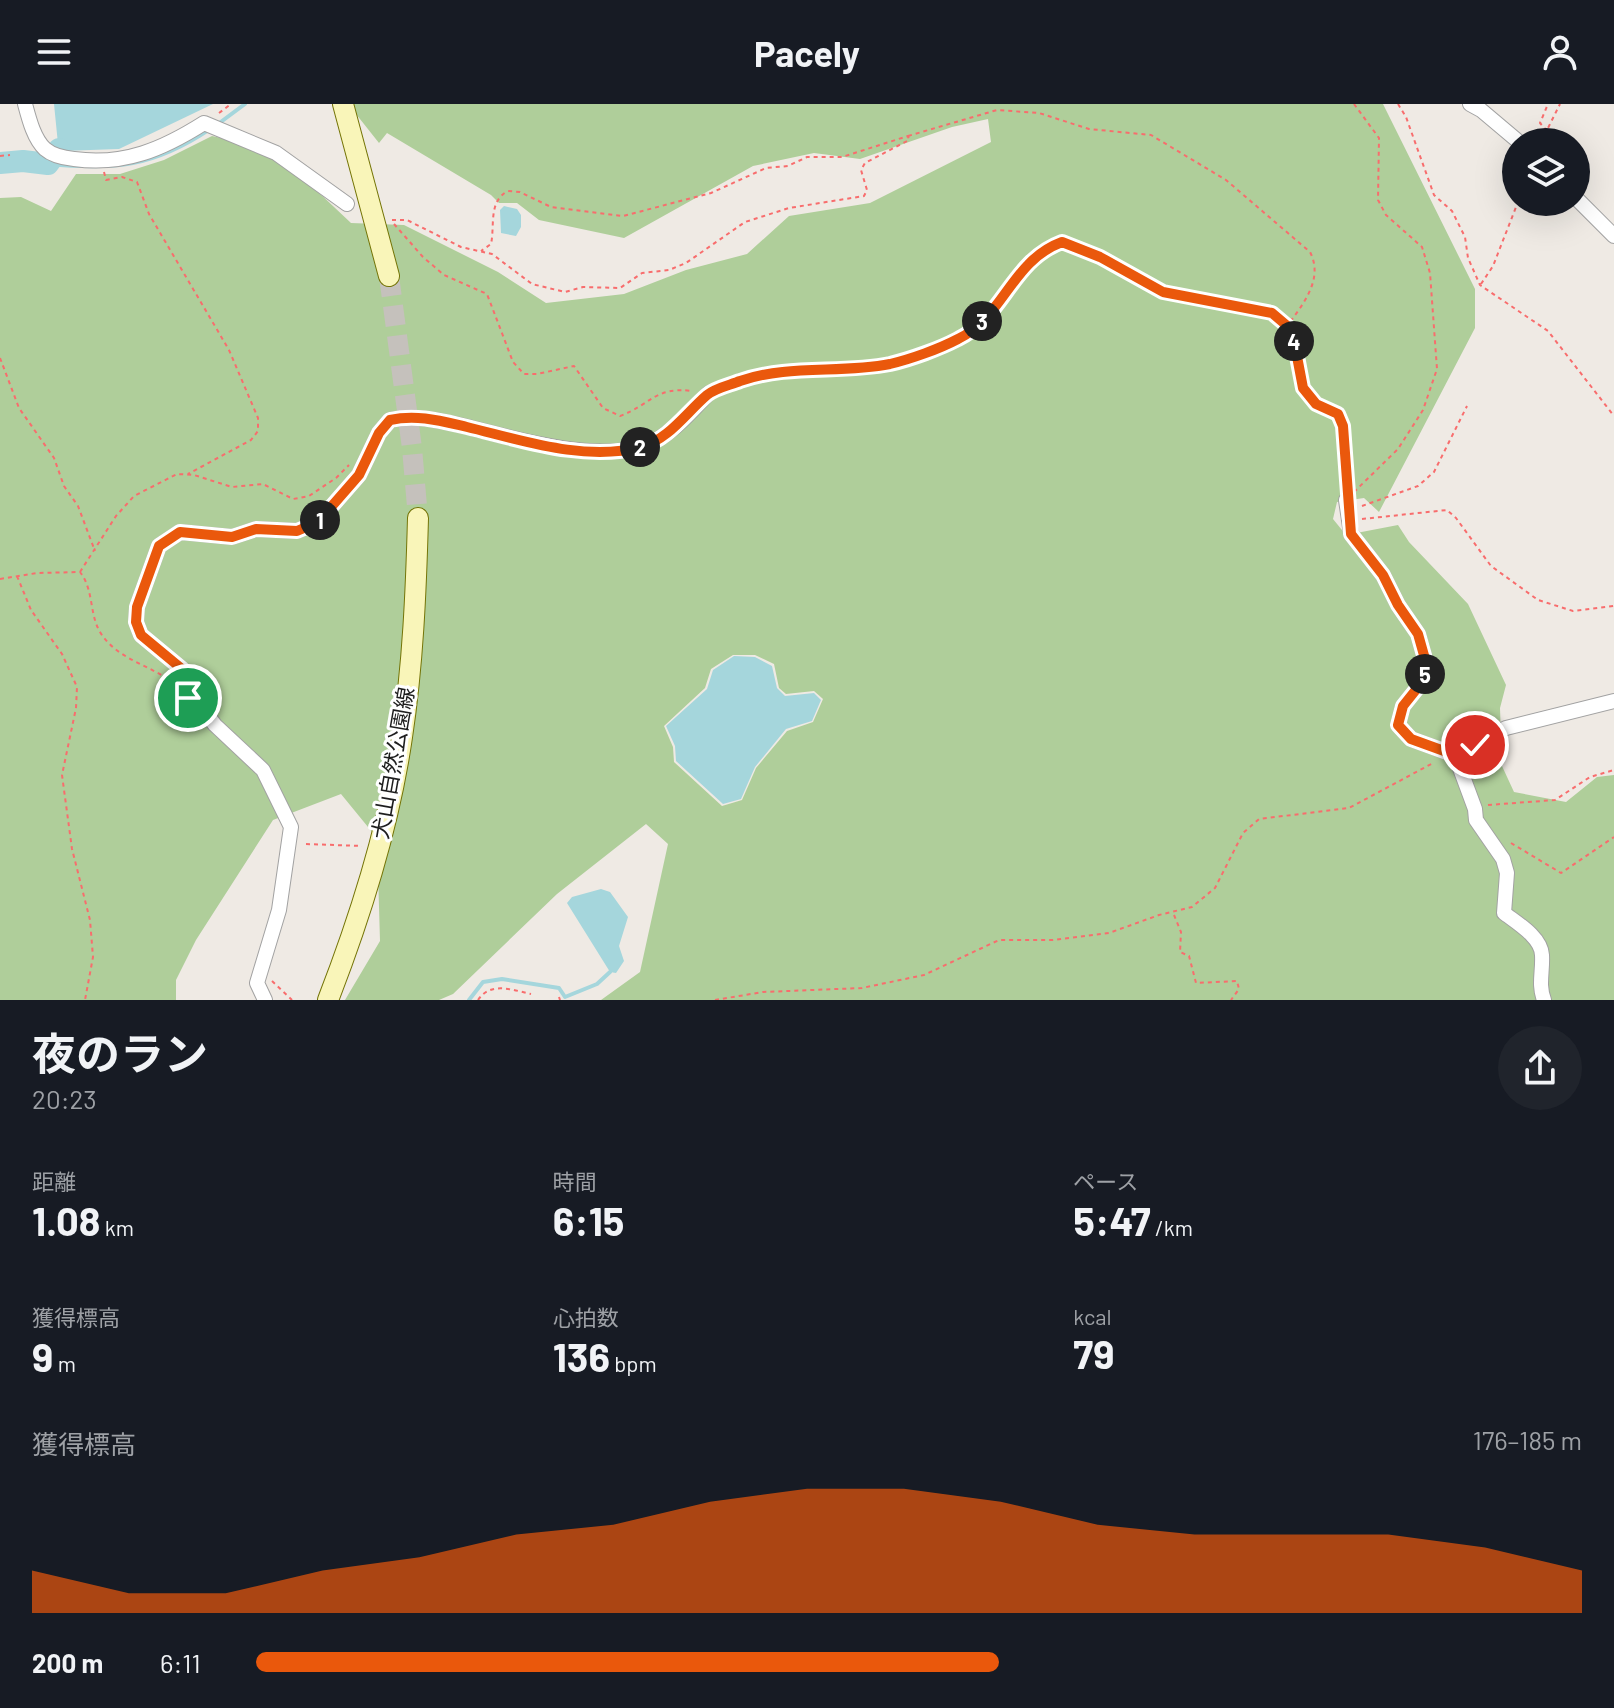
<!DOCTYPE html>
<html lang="ja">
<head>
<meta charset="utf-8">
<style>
	:root { --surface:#171b24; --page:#20242c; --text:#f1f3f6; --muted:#9ea1a6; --accent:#ea580c }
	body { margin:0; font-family:Barlow,"Noto Sans JP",sans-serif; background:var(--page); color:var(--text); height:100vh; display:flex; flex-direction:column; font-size:30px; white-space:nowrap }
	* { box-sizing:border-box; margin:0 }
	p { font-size:26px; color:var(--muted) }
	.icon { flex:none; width:44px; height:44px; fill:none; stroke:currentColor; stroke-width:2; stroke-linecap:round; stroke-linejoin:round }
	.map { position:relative; height:896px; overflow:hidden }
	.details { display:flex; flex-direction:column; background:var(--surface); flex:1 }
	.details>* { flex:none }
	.fabs { position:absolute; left:1502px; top:24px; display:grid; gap:16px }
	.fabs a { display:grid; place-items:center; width:88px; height:88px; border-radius:50%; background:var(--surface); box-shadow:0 8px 32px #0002; font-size:40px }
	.pin { position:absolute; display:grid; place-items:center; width:68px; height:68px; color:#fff; margin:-34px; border:4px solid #fff; border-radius:50%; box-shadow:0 2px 8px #0007 }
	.km { position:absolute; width:40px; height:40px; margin:-20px; border-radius:50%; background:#222; color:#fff; font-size:22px; line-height:40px; text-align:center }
	.round { display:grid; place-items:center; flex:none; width:84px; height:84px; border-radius:42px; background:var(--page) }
	.overview { display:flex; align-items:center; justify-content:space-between; height:136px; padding:0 32px }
	h1 { font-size:44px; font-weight:700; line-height:60px }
	.figures { display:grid; grid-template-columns:repeat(3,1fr); gap:12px; height:136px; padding:8px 32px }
	.figures div { display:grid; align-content:center }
	.figures b { font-size:40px; font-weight:700 }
	.figures small { font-size:22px; font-weight:400 }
	.figures p { font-size:22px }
	.chart { height:224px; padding:16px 32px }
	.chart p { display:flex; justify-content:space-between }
	.chart svg { width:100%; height:144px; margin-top:8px; fill:var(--accent); opacity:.7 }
	ul { padding:0 32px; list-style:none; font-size:26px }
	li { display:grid; grid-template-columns:128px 96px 1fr; align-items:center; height:60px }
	li i { height:20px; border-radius:10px; background:var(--accent) }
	header { display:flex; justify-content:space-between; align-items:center; height:104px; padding:0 32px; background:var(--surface); font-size:36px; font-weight:700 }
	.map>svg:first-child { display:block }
	.forest { fill:#afce9a; fill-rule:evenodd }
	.water { fill:#a5d6dc }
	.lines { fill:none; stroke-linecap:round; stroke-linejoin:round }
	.stream { stroke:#a5d6dc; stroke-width:4 }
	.river { stroke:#a5d6dc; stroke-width:22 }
	.secondary-tunnel { stroke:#c5c1bc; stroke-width:20; stroke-dasharray:20 10; stroke-linecap:butt }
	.minor-casing { stroke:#a2a2a2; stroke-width:16 }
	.secondary-casing { stroke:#747406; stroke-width:22 }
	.path { stroke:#f86d6d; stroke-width:2; stroke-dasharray:4 4; stroke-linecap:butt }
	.minor { stroke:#fff; stroke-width:14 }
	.secondary { stroke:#f9f5b9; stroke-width:20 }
	.route-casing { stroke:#fff; stroke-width:16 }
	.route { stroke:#ea580c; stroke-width:10 }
	.labels { text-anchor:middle; stroke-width:6; stroke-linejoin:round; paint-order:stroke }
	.street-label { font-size:22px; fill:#1e1e1e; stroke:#fff }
</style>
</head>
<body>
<header><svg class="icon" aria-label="menu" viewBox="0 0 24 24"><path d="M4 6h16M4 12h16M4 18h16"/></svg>Pacely<svg class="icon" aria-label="person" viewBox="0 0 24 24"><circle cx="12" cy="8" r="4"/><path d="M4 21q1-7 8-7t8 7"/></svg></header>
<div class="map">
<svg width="1614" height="896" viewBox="0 0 1614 896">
	<rect width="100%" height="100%" fill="#efeae4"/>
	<path class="forest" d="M353,0H1383L1475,185V224L1379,408L1364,394L1337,398L1333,415L1346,431L1398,421L1409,438L1468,500L1506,581L1500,604L1502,662L1514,688L1566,698L1597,673L1614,671V896H601L640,868L668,740L646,720L557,790L453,890L439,896H345L380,837L377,734L341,690L273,716L196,836L176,876V896H0V94L21,93L51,107L76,70H120L164,56L212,32L244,39L299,70L351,119L404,121L498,168L546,199L624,190L686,166L747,150L789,112L870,99L991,38L988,15L952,23L860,55L814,49L753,62L624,134L539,116L517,99H499L491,91L387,29L379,39L356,10ZM733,551H755L774,560L779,584L786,590L814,587L823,595L813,618L787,627L756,664L742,696L722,702L674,658L673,643L664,622L705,584L711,565Z"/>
	<path class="water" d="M54,0H213L119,45L62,47L55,43L58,40Z
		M504,102L517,105L521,111V123L516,132L501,129L500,106Z
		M734,552L755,553L772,562L777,584L785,592L814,589L821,596L812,617L786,625L755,663L741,695L723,700L676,657L675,642L666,622L707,585L713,566Z
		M601,785L610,788L628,813L619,842L624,857L616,869L610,868L567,799L572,793Z"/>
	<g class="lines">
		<path class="stream" d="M218,20L245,0
			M48,60C115,66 153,63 210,25
			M469,896L483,878L502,875L559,884L565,893L597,880L610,868"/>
		<path class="river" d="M0,59L23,57L48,60L59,45"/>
		<path class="secondary-tunnel" d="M389,172L412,344L418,414"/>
		<defs>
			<path id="minor" d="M25,0C29,15 34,35 45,45C53,52 64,54 74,55C124,62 163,45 204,19L276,49L347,100
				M1470,0L1481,6L1519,38
				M1576,94L1614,132
				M1346,396L1351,430L1383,471L1398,501L1418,530L1427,562L1423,577L1403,602L1398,621L1411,635L1455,651L1475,705L1476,716L1503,755L1507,769L1504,809C1517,819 1541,833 1542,851C1543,868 1538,880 1544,896
				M1455,651L1506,624L1614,597
				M265,896L257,879L279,806L291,723L263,666L215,621L201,603L182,565L141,531L136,518L137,503L159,442L180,428L232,433L256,425L297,427L318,418L359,371L379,329L390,316C418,310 441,317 468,323C516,335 595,358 643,342C670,333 690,309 709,289"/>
			<path id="secondary" d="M343,0L389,172
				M328,896C361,811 389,723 402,633C413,560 416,487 418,414"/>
		</defs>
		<use href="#minor" class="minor-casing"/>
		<use href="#secondary" class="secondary-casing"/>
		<path class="path" d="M1354,0L1379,34L1378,96L1386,111L1422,143L1430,169L1437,265L1423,306L1398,345L1355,387
			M1398,0L1406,13L1434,91L1452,107L1465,133L1468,154L1480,181L1548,227L1614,312
			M219,9L231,0
			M1547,27L1540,19L1548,0
			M908,32L997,6L1039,9L1089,25L1151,31L1226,76L1310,148C1324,175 1303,200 1288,221
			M1541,38L1560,0
			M0,52L10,51
			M104,68L106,76L122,73L137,78L149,110L229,246L258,314V327L251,336L188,370
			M392,116H407L461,143L492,150L532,180L565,188L583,183L620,184L642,169L669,166L686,159L745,118L789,104L864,92L867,86L861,66L865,59L909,36L908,32L842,53H807L788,62L766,64L711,89L623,112L551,103L520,88L508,87C488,97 495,122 491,140L481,147
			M394,120L423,153L444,171L487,190L513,258L524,270H537L574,262L603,304L620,312C650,301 656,282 692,287
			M1481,180L1493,162L1518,98
			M0,254L19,304L54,354L64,382L78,402L95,447
			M722,284L744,276L809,263L890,260L960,235L992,206L1022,165L1042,145L1062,138L1100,153L1163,188L1272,209L1292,226L1303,284L1316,300L1338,310L1343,322L1345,383
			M1362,402L1418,382L1434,368L1467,302
			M1362,415L1447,406L1456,414L1491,462L1538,496L1573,507L1614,502
			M80,468L116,412L134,392L177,370L194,371L232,383L263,380L293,395L309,392L336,374L349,361
			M17,472L31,506L62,550L77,583L76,604L62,671L72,745L90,816L93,853L85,896
			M0,475L37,469L80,468C94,486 89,509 100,528C116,555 150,561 174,579
			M1488,701L1555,696L1590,673L1614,666
			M1511,739L1561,769L1614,733
			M306,740L362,742
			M1174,811L1181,828L1180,848L1189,852L1196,879L1237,877L1239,885L1231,896
			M272,877L292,896
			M559,893L560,896
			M478,896C491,877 512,886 531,890
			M715,896L763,888L862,884L924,871L999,836H1053L1109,829L1159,811L1192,803L1215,784L1243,729L1259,715L1349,704L1433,659"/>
		<use href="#minor" class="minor"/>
		<use href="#secondary" class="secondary"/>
	</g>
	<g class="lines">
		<defs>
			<path id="route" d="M188,594L201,603L182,565L141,531L136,518L137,503L159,442L180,428L232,433L256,425L297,427L318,418L359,371L379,329L390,316C417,310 441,317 467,323C521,336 585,358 641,343C669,335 685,310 707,291C715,284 730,281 740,277C789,260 840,270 890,260C911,255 939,245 958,235C1004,213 1011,157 1062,138L1100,153L1163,188L1272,209L1292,226L1303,284L1316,300L1338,310L1343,322L1351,430L1383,471L1398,501L1418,530L1427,562L1423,577L1403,602L1398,621L1411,635L1455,651L1475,641"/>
		</defs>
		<use href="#route" class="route-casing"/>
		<use href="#route" class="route"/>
	</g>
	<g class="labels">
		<g class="street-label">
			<text transform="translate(393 659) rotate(-80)" y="8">犬山自然公園線</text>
		</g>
	</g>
</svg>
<div class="fabs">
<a><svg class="icon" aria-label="layers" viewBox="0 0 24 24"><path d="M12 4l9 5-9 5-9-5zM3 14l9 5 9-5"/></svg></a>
</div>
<div class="pin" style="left:188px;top:594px;background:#1e9e55"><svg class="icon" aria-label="arrive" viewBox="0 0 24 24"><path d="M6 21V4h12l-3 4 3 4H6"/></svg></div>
<div class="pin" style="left:1475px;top:641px;background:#d93025"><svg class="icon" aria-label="check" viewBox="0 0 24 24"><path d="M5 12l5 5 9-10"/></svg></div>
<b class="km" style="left:320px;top:416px">1</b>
<b class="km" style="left:640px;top:343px">2</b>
<b class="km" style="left:982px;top:217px">3</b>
<b class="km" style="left:1294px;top:237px">4</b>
<b class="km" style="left:1425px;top:570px">5</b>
</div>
<section class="details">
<div class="overview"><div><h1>夜のラン</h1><p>20:23</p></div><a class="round"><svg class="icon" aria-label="share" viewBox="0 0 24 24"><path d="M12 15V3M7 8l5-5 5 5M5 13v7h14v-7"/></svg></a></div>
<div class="figures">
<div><p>距離</p><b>1.08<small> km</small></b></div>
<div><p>時間</p><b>6:15</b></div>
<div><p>ペース</p><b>5:47<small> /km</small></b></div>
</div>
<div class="figures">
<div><p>獲得標高</p><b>9<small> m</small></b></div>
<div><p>心拍数</p><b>136<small> bpm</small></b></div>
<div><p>kcal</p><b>79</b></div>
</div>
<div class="chart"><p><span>獲得標高</span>176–185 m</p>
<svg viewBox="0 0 160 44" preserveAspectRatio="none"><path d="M0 44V31L10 38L20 38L30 31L40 27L50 20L60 17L70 10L80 6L90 6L100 10L110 17L120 20L130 20L140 20L150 24L160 31V44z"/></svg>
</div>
<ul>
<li><b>200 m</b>6:11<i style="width:56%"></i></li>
</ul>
</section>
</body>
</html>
